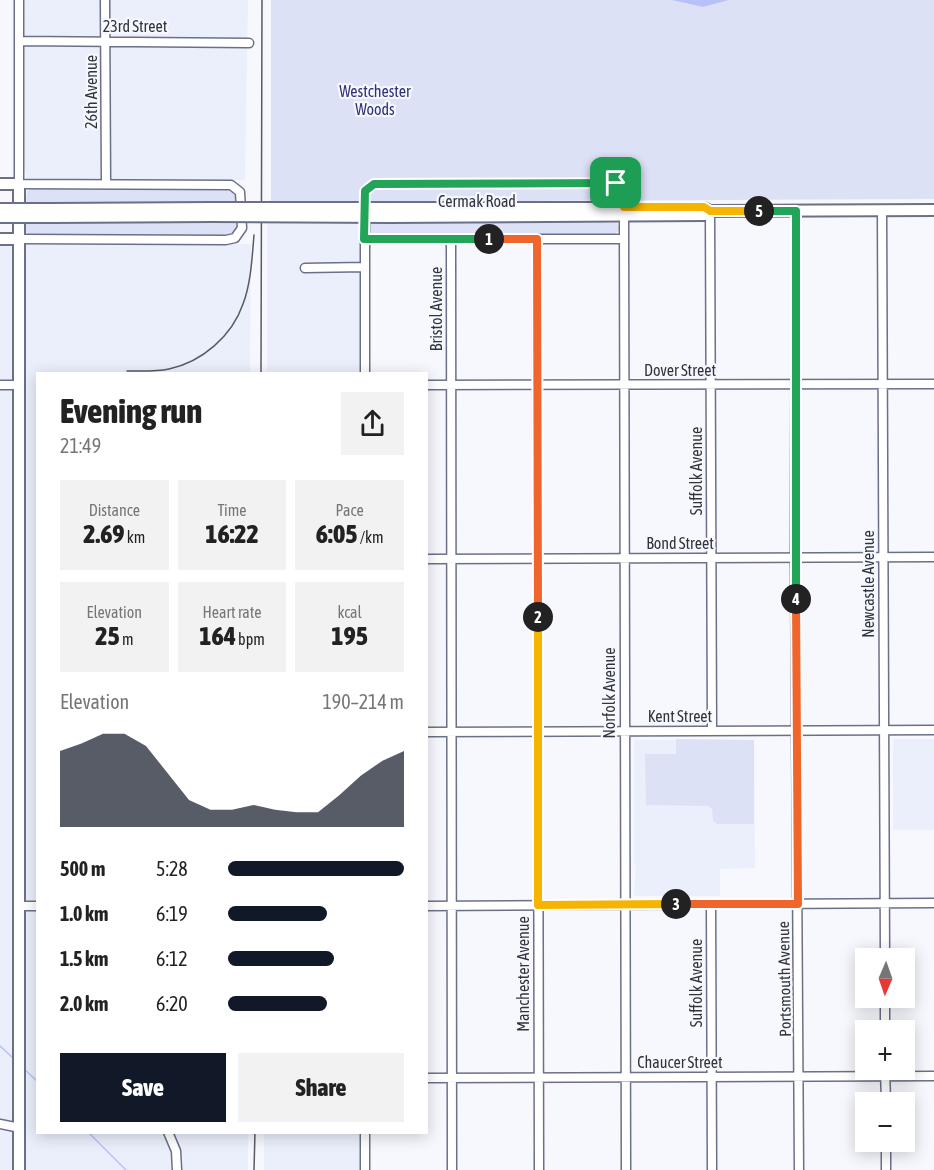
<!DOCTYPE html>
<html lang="en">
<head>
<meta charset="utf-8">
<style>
	:root { --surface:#fff; --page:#f2f2f2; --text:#222; --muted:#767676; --accent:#111827 }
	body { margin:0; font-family:"Asap Condensed",sans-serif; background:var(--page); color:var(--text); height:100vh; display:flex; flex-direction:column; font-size:22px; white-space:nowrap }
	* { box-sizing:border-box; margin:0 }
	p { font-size:20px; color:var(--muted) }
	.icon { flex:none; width:33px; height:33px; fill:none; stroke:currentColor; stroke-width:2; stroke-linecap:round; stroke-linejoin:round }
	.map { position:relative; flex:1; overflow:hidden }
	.sheet { position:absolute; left:36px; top:372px; width:392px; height:762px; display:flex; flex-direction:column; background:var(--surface); border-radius:0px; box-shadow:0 3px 15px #0003 }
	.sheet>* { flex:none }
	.needle { width:39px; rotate:182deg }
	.buttons { position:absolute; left:855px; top:948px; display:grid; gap:12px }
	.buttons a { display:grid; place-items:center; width:60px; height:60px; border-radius:0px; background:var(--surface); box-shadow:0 3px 15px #0003; font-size:30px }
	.pin { position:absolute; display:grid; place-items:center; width:51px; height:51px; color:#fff; margin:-26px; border-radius:12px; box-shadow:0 3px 9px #0006 }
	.km { position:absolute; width:30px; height:30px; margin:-15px; border-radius:50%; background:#222; color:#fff; font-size:16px; line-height:30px; text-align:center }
	.round { display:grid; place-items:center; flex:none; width:63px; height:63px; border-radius:0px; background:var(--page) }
	.headline { display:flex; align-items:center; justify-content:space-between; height:102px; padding:0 24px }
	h1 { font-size:33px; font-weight:800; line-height:45px }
	.stats { display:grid; grid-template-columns:repeat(3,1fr); gap:9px; height:102px; padding:6px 24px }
	.stats div { display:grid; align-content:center; border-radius:0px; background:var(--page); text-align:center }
	.stats b { font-size:26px; font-weight:800 }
	.stats small { font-size:16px; font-weight:400 }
	.stats p { font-size:16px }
	.chart { height:168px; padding:12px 24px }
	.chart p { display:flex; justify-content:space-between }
	.chart svg { width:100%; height:108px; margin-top:6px; fill:var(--accent); opacity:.7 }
	.action { display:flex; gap:12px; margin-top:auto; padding:12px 24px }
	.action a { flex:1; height:69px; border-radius:0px; background:var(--accent); color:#fff; font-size:24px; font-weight:800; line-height:69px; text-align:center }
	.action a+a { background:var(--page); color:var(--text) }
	ul { padding:0 24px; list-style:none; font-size:20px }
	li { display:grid; grid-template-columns:96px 72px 1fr; align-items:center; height:45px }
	li i { height:15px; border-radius:8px; background:var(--accent) }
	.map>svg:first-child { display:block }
	.built { fill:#ebeffc }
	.green { fill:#dce1f6 }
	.water { fill:#b6c2f7 }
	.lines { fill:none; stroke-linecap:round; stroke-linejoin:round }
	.stream { stroke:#b6c2f7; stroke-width:1.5 }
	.minor-casing { stroke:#6a7087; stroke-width:11 }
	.major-casing { stroke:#6a7087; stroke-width:14 }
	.minor { stroke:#fff; stroke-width:8 }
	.major { stroke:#fff; stroke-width:10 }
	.rail { stroke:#585b64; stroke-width:1.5 }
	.major-bridge-casing { stroke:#6a7087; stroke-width:14; stroke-linecap:butt }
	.major-bridge { stroke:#fff; stroke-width:10 }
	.split-1-casing { stroke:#fff; stroke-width:12 }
	.split-2-casing { stroke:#fff; stroke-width:12 }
	.split-3-casing { stroke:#fff; stroke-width:12 }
	.split-4-casing { stroke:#fff; stroke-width:12 }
	.split-5-casing { stroke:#fff; stroke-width:12 }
	.split-6-casing { stroke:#fff; stroke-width:12 }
	.split-1 { stroke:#22a559; stroke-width:8 }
	.split-2 { stroke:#f0652b; stroke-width:8 }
	.split-3 { stroke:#f5b400; stroke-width:8 }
	.split-4 { stroke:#f0652b; stroke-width:8 }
	.split-5 { stroke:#22a559; stroke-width:8 }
	.split-6 { stroke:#f5b400; stroke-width:8 }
	.labels { text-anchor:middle; stroke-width:4.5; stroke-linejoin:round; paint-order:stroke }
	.street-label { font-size:16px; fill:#31343e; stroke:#f6f8fd }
	.park-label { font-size:16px; fill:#2b327c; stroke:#f6f8fd }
</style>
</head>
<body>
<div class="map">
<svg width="934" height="1170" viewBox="0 0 934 1170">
	<rect width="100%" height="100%" fill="#f6f8fd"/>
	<path class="built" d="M25,0H248L245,180H27L22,158Z
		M361,221V373L267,374V222Z
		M251,244L250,373L38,374V1132L248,1133V1170H0V245Z
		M893,739H934V830H893Z
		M634,740H754L755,868L720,869V896H634L636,866L634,864Z
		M264,1133H361V1170H264Z"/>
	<path class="green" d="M271,0H671L703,7L729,0H934V199L271,202Z
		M225,187L236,192L239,202L26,203L27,191L31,188Z
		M26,221H240C239,230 235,234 226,236H31L26,232Z
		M368,221H575L617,223L620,229L615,234L611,236L373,235L369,229Z
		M676,739L754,740V824H717L713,821L712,809L708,806L646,805L645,754H676Z"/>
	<path class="water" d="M671,0H729L703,7Z"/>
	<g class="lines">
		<path class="stream" d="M0,1046L13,1058
			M23,1068L38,1082
			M88,1132L126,1170"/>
		<defs>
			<path id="minor" d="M19,0V184L231,185L240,192L242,228L235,238L226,240L20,239
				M105,0L106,184
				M20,41L249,43
				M882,210L885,958
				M710,211L712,731
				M796,211L795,558L799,1170
				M624,215L626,1170
				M364,239H624
				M451,239L452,1170
				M537,239L539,1170
				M305,268L365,267
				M365,374V191L374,184L616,183C626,188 624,198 624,207
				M0,385H20
				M426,385L934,384
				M426,559L934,557
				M426,732L934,730
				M711,904L712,1170
				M18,906H38
				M426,906L934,903
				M885,998V1030
				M885,1070L886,1102
				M426,1078L934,1076
				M0,1124L20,1128
				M168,1132L176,1151L177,1170
				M365,1132V1170
				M886,1142V1170"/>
			<path id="major" d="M0,184H19V1170
				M390,208H704L710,211L934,210
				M52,209L212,208
				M52,217L212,216
				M390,217L705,215L710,211
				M0,239H20"/>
		</defs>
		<use href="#minor" class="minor-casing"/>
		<use href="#major" class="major-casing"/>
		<use href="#minor" class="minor"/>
		<use href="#major" class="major"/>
		<path class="rail" d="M127,371C141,371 155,372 169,369C202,362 232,336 243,304C251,283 252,258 254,235
			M261,374L262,0
			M254,1170L255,1132"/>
		<defs>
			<path id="major-bridge" d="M212,208H390
				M0,209H52
				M212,216L390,217
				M0,217H52"/>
		</defs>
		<use href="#major-bridge" class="major-bridge-casing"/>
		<use href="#major-bridge" class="major-bridge"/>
	</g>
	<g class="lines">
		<defs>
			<path id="split-1" d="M489,239H364L365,191L374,184L616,183"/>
			<path id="split-2" d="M489,239H537L538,617"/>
			<path id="split-3" d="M538,617V905L676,904"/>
			<path id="split-4" d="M676,904H798L796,599"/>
			<path id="split-5" d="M759,211H796V599"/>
			<path id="split-6" d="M616,183C626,188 624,198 624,207H704L710,211H759"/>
		</defs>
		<use href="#split-1" class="split-1-casing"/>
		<use href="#split-2" class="split-2-casing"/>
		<use href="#split-3" class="split-3-casing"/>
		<use href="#split-4" class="split-4-casing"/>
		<use href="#split-5" class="split-5-casing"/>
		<use href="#split-6" class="split-6-casing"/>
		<use href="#split-1" class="split-1"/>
		<use href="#split-2" class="split-2"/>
		<use href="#split-3" class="split-3"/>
		<use href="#split-4" class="split-4"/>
		<use href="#split-5" class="split-5"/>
		<use href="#split-6" class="split-6"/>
	</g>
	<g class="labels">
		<g class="street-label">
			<text x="135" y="32">23rd Street</text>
			<text transform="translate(91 92) rotate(-90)" y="6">26th Avenue</text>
			<text x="477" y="207">Cermak Road</text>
			<text transform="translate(436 309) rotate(-90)" y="6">Bristol Avenue</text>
			<text x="680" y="376">Dover Street</text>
			<text transform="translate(696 471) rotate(-90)" y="6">Suffolk Avenue</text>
			<text x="680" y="549">Bond Street</text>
			<text transform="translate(868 584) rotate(-90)" y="6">Newcastle Avenue</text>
			<text transform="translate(609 693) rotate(-90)" y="6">Norfolk Avenue</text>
			<text x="680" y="722">Kent Street</text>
			<text transform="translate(523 974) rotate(-90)" y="6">Manchester Avenue</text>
			<text transform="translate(784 979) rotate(-91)" y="6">Portsmouth Avenue</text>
			<text transform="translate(696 983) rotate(-90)" y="6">Suffolk Avenue</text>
			<text x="680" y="1068">Chaucer Street</text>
		</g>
		<g class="park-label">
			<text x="375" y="97">Westchester<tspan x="375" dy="18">Woods</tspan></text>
		</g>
	</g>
</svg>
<div class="buttons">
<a><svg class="needle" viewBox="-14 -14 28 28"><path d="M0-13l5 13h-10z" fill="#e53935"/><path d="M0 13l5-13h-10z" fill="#767676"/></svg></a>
<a>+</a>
<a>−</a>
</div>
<div class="pin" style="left:616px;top:183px;background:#1e9e55"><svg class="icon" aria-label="arrive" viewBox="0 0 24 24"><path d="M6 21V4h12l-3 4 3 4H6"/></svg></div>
<b class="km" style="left:489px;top:239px">1</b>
<b class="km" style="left:538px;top:617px">2</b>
<b class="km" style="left:676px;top:904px">3</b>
<b class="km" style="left:796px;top:599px">4</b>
<b class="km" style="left:759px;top:211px">5</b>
<section class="sheet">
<div class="headline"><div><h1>Evening run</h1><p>21:49</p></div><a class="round"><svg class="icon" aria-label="share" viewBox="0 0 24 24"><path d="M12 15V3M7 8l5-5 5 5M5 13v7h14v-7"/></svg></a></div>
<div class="stats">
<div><p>Distance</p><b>2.69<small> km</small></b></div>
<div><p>Time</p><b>16:22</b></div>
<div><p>Pace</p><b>6:05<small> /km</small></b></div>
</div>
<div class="stats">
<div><p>Elevation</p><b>25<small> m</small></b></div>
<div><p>Heart rate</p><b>164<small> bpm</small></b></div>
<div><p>kcal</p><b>195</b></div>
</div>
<div class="chart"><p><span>Elevation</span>190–214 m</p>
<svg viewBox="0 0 160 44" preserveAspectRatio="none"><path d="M0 44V13L10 10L20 6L30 6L40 11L50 22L60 33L70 37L80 37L90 35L100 37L110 38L120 38L130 31L140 23L150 17L160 13V44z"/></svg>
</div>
<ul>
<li><b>500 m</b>5:28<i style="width:100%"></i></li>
<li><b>1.0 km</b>6:19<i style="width:56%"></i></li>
<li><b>1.5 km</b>6:12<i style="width:60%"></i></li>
<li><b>2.0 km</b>6:20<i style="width:56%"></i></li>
</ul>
<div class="action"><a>Save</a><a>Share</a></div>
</section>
</div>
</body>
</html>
